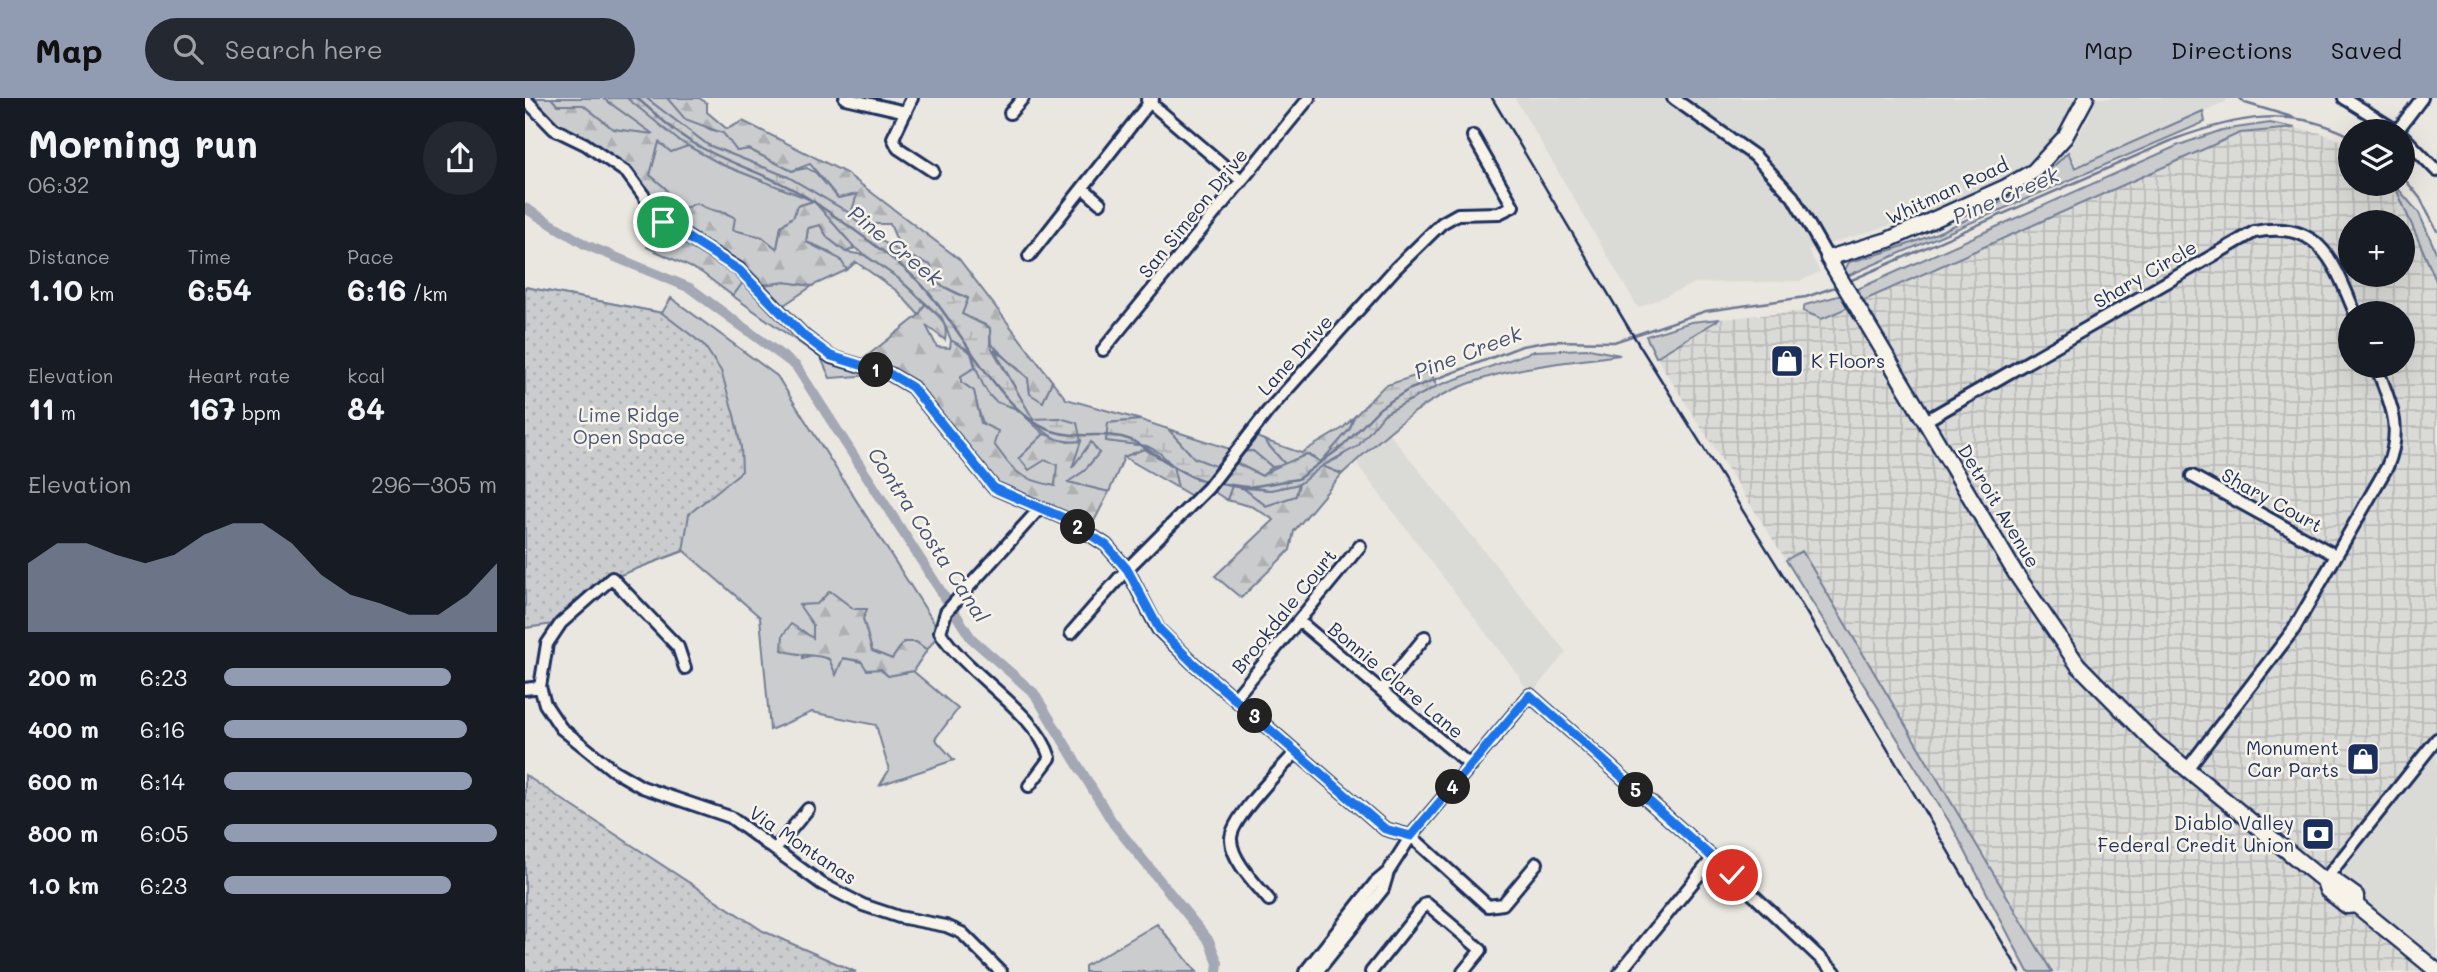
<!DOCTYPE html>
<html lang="en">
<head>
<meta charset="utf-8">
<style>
	:root { --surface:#171b24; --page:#242831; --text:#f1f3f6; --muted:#9ea1a6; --accent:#919bb2 }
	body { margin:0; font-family:Mali,sans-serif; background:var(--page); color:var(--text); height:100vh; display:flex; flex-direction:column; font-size:26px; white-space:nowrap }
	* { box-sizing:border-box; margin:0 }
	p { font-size:23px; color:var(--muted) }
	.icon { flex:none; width:38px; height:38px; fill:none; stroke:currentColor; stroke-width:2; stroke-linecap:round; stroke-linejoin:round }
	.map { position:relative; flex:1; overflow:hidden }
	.details { display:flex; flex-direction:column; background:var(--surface); width:525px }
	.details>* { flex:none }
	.tools { position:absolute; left:1813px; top:21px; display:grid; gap:14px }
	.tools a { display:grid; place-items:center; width:77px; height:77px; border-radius:50%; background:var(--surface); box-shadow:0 7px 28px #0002; font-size:35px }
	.pin { position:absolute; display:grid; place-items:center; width:60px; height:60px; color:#fff; margin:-30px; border:4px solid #fff; border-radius:50%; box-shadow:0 2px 7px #0007 }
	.km { position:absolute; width:35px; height:35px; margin:-18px; border-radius:50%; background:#222; color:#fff; font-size:19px; line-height:35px; text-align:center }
	.round { display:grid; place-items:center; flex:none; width:74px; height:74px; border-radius:37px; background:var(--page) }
	.summary { display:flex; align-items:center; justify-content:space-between; height:119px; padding:0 28px }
	h1 { font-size:38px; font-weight:700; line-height:52px }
	.stats { display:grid; grid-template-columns:repeat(3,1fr); gap:10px; height:119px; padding:7px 28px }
	.stats div { display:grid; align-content:center }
	.stats b { font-size:30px; font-weight:700 }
	.stats small { font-size:19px; font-weight:400 }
	.stats p { font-size:19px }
	.chart { height:196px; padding:14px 28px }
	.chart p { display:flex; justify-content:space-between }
	.chart svg { width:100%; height:126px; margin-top:7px; fill:var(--accent); opacity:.7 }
	ul { padding:0 28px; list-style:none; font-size:23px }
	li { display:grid; grid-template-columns:112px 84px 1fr; align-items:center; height:52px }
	li i { height:18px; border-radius:9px; background:var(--accent) }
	header { display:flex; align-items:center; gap:42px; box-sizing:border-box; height:98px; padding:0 35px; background:var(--accent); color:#111 }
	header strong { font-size:33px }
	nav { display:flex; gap:38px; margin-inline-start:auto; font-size:24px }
	.search { width:490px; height:63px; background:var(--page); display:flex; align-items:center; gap:18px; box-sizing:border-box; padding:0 24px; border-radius:38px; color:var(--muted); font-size:26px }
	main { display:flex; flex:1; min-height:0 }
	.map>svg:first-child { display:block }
	.built { fill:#dadad6 }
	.industrial { fill:url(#industrial-grid); fill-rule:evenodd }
	.grass { fill:#cbcccd; stroke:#737e96; stroke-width:2 }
	.forest { fill:url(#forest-firs); stroke:#737e96; stroke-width:2 }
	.wetland { fill:url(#wetland-marsh); stroke:#737e96; stroke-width:2 }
	.park { fill:url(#park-dots); stroke:#737e96; stroke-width:2 }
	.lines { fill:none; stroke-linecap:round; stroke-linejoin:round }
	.stream { stroke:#6d7892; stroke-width:2.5 }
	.canal { stroke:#a3a8b4; stroke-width:10 }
	.street-casing { stroke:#1b2f5e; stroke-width:16 }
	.secondary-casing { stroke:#1b2f5e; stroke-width:19 }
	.street { stroke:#f7f3e8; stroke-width:10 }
	.secondary { stroke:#f7f3e8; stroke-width:14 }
	.rail { stroke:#1b2f5e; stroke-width:2.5 }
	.route-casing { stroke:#fff; stroke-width:14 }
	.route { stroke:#1a73e8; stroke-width:9 }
	.labels { text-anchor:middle; stroke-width:5; stroke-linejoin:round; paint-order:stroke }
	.street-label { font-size:19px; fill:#1b2f5e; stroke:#f7f3e8 }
	.poi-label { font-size:19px; fill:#1b2f5e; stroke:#f7f3e8; text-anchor:end }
	.park-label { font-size:19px; fill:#47567a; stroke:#f7f3e8 }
	.water-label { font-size:21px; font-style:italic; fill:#445378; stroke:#f7f3e8 }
</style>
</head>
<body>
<header>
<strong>Map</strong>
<div class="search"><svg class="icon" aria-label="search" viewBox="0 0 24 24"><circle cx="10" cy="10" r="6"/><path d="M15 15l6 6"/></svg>Search here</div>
<nav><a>Map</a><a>Directions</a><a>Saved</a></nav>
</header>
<main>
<section class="details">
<div class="summary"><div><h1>Morning run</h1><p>06:32</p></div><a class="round"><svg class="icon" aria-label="share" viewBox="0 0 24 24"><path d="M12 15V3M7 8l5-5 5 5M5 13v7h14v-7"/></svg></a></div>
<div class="stats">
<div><p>Distance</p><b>1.10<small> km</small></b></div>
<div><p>Time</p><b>6:54</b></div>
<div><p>Pace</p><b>6:16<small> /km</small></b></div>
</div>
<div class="stats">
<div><p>Elevation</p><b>11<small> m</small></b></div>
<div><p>Heart rate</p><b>167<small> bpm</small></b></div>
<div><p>kcal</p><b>84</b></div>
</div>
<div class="chart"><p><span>Elevation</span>296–305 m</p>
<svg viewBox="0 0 160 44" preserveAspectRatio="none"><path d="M0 44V20L10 13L20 13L30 17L40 20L50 17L60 10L70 6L80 6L90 13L100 24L110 31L120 34L130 38L140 38L150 31L160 20V44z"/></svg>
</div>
<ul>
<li><b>200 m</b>6:23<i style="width:83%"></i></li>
<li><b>400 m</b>6:16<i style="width:89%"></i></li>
<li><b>600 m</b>6:14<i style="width:91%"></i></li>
<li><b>800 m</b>6:05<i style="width:100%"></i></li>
<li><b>1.0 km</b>6:23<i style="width:83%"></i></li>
</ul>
</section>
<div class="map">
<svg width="1912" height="874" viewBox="0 0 1912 874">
	<defs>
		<pattern id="industrial-grid" width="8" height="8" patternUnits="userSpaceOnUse" patternTransform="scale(1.75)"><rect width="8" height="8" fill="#dadad6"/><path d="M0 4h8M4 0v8" fill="none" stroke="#babbba"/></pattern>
		<pattern id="forest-firs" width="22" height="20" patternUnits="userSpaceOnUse" patternTransform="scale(1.75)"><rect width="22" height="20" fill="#cbcccd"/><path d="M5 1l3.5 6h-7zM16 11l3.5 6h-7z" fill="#aeb0b2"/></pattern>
		<pattern id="wetland-marsh" width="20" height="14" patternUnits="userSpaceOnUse" patternTransform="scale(1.75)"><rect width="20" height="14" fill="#cbcccd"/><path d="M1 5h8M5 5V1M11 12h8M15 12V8" fill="none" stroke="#aeb0b2"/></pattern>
		<pattern id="park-dots" width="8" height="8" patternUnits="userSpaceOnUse" patternTransform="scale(1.75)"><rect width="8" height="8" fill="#cbcccd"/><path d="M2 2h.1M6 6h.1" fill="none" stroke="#aeb0b2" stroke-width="1.8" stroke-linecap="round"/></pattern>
	</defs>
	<rect width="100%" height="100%" fill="#eae7e0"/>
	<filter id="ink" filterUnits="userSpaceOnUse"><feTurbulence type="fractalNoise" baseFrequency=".0143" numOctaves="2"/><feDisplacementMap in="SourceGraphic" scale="14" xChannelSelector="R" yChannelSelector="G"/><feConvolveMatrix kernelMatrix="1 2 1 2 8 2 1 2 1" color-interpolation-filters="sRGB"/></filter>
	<g filter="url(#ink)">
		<path class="built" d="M990,0H1552L1516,58L1496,73L1399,117L1283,152L1295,174L1275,183L1170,185L1113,210Z
			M1571,0H1700L1702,3L1550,71L1543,54L1563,21Z
			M863,334L1041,554L1005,597L993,577L834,369L832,363Z
			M1912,641V873L1799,783Z"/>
		<path class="industrial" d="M1770,30L1796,35L1825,46V86H1869L1912,185V641L1799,783L1912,874H1527L1277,453L1261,462L1131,259L1195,221L1278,213L1297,221L1715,34ZM1825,124H1878V177H1825ZM1825,215H1878V268H1825Z"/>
		<path class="grass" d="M26,0H78L130,37L88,31L58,7H32Z
			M121,0H142L184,31L198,35L212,53L223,51L267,73L282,70L291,75L313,100L333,96L326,116L263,79L183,47Z
			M1678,13L1680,24L1322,178L1318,175L1324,164C1389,149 1499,103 1543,54L1550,70Z
			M1745,25L1770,30L1715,35L1297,221L1278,213L1280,207L1324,195L1654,47L1697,32Z
			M134,44L146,53L163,48L198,67L289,103L272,108L269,118L256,128L252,151L237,139L207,132L201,114L154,113L140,90L125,77Z
			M1869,86L1894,115L1912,156V185Z
			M295,127L303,140L321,154L339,157L373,180L400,206L394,217L372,193L331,164L322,172C311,156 299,150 281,144L283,130Z
			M221,179L230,188L260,184L287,188L253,211L306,259L365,276L305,280L296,260L208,198Z
			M0,189L137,215L146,200L252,278L415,534L402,552L391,544H379L367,561L347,553L338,521L288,528V541L278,533V560L291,556L304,561L311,576L318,560C334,563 351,566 363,578L388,573L433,611L410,641L429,662L355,687L364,672L351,627L287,614L245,632L235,519L159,453L87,480L0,530Z
			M1195,221L1131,259L1121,238L1166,224Z
			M469,251L503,280L505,295L518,303L527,283L541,301L616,322L583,325L581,343L622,348L635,354L650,370L673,382L707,388L702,402L683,390L672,401L653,390L647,368L619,351L599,359L584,394L542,384L559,373L574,355L566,345L545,373L535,320L508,322Z
			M1064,251L1095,257C1038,265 981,268 928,292C888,309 849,347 817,376L797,368L816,359L859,316L912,288L1009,253Z
			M450,269L469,302L492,311L519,336L494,360L520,361L533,367L530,388C521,386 511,386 502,382C475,372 453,320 449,293L436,284V278Z
			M727,337L739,342L761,367L747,369L728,353L714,354Z
			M774,386L771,398L741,408L718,390L745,392Z
			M1277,453L1527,874H1503L1427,728L1261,462Z
			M632,826L672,874H560V868Z"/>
		<path class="forest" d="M3,0H26L32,7H58L88,31L128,36L78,0H102L163,48L146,54L134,44L125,77L140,90L154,112L172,105C185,115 197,111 210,120L208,132L237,139L252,151L256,128L269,118L272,108L289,103L330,150L321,154L303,140L295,127L283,130L281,144L315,161L322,172L287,188L260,184L230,188L221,180L208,198L176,174L122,149L138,124L98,73L29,31Z
			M142,0H174L182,5V14L202,31L218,23L321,75L434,161L527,283L518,304L505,296L503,280L466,246L465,230C456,223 447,223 437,216L443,200L409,184L405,167L378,157L365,126H333L326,116L332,96L313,100L285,66L267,73L224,51L212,53L198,35L160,21Z
			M400,206C413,217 424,224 420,242L401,227L412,249L425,250L426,242L446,255L450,269L436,278V284L449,293L456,325L473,333L469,346C491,376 493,380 530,388L532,367L520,362L504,372L494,360L519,336L543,344L556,343L547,370L566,344L574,355L559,373L543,384L584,394L563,435L469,390L387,289L332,266L394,217Z
			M829,319L825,331L796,364L782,356L761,367L739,342L776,355L818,330Z
			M643,331L714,354L728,353L747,369L737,378L706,362L698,371L669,360Z
			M619,351L648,368L653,390L599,359Z
			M797,368L817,376L769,433L765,452L716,500L690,478L749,422L728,409L702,402L707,388L718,390L741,408L771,398L774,386Z
			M305,493L329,511H342L338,521L347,553L367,561L379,544H391L402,552L388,573L363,578L356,571L342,572L336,563L318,560L311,577L304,561C287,555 275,559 257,552L258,537L266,526L288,540V527L274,507L292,506Z"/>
		<path class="wetland" d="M102,0H121L183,47L263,79L326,116C341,138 381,158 406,167L409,184L443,201L437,216L465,230V247L508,321L535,320L552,325L556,343C521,347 516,325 491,311C485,307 476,307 470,303C458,293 450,269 447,254L426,242L417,220L373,180L330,150L289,103L198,67L153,42Z
			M905,273L912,288L859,316L833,348L797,368L774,386L745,392L673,382L648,368L635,355L622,348L581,343L583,325L616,322L643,331L669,360L698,371L705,362L737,378C750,367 767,364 782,356L796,364L825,331L829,319L859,288Z"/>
		<path class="park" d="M0,189L137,215L179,247L196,273L209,317L216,349L217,373L164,416L158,453L87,480L36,525L0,530Z
			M0,677L238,833L331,874H0Z"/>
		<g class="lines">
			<path class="stream" d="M112,0C132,17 152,37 175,49C212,69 254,80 289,104C320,125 370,160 395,185C434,225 475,316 527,333C553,342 580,332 606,342C633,354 654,378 685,384
				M1715,0L1720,5L1767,19
				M1878,79L1895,100L1912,133
				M1322,184L1650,41C1711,19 1764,7 1825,38
				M691,385L718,390L773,381L818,348L855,310L883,292L997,248L1026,243L1089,244L1181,213L1281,199L1313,188"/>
			<path class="canal" d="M0,110L61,147L165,190L271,268L446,540L509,595L588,725L684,843L693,865L692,874"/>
			<defs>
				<path id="street" d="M320,0L381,14
					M387,0L368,40L373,50L408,73
					M1148,0L1230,58L1268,99L1303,160
					M1819,0L1872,33
					M0,1L29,31L60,46L102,75L138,124L214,171L279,238L306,259L365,276L387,289L469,390L541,421L581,447L602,471L633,531L668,565L860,731L886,738L963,808L978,806L1012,765
					M622,2L717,83
					M485,15L498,0
					M1872,33L1897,0
					M1878,38L1912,73
					M558,90L575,105
					M504,158L628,0
					M578,252L784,0
					M1400,323L1729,134C1795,121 1809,164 1830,215
					M1667,378L1810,457
					M774,523L946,668
					M546,535L602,471L683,390L743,313L870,171L917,125L933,116L974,115L988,108L948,38
					M160,570L153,549L87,480L36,525L22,546L15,589L20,606L36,630L88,672L117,689L205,719L297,786L338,807L374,819L421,828L437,835L476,874
					M0,591L15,589
					M857,592L900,539
					M710,600L835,448
					M1662,671L1769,531L1862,369C1879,330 1865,304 1851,268
					M504,688L525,660C511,613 441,576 415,534L421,514L515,410
					M250,751L283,711
					M1799,783L1912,641
					M744,802C731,786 707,763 706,742C704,722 756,671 770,655
					M780,874L850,785L863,774
					M792,874L858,791L863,774L886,738L1005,597L1207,777L1310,874
					M846,874L901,805L956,852L938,874
					M1095,874L1187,761"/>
				<path id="secondary" d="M1561,0L1540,39L1509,73L1479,90L1363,142L1303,160L1491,476L1553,567L1629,644L1799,783
					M1831,807V798L1810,783H1799L1802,792L1822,808L1831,807L1912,873"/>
			</defs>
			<use href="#street" class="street-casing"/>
			<use href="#secondary" class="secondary-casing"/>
			<use href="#street" class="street"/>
			<use href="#secondary" class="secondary"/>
			<path class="rail" d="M967,0L1103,229L1278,509L1495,874"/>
		</g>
	</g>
	<g class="lines" filter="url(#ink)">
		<defs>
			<path id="route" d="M138,124L214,172L279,238L306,258L365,276L387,289L469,390L541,421L581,447L602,471L634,531L668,565L860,731L886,738L1005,597L1207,777"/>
		</defs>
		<use href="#route" class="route-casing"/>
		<use href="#route" class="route"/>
	</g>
	<defs>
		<symbol id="shop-square" viewBox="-11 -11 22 22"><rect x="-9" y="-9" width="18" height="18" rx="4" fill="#1b2f5e" stroke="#f7f3e8"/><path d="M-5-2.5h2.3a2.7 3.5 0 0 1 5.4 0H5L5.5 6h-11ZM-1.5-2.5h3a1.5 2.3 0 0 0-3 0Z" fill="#fff"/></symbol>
		<symbol id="bank-square" viewBox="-11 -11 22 22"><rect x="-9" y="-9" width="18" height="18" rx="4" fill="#1b2f5e" stroke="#f7f3e8"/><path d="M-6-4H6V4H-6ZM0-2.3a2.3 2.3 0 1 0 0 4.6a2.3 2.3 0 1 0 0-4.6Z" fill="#fff"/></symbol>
	</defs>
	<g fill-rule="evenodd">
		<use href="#shop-square" x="1243" y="244" width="38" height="38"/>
		<use href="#shop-square" x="1819" y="642" width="38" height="38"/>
		<use href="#bank-square" x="1774" y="717" width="38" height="38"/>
	</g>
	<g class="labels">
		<g class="street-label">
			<text transform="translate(1422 93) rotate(-25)" y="7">Whitman Road</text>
			<text transform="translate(668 115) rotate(-51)" y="7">San Simeon Drive</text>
			<text transform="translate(1620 176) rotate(-30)" y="7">Shary Circle</text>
			<text transform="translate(770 257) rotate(-48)" y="7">Lane Drive</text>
			<text transform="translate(1747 402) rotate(29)" y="7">Shary Court</text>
			<text transform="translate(1474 408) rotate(59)" y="7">Detroit Avenue</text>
			<text transform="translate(759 513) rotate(-51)" y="7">Brookdale Court</text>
			<text transform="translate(871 582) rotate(40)" y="7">Bonnie Clare Lane</text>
			<text transform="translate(278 747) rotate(34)" y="7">Via Montanas</text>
		</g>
		<g class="poi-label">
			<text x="1286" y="270" text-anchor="start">K Floors</text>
			<text x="1814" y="657">Monument<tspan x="1814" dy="22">Car Parts</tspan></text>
			<text x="1769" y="732">Diablo Valley<tspan x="1769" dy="22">Federal Credit Union</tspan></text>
		</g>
		<g class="park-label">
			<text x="104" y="324">Lime Ridge<tspan x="104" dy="22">Open Space</tspan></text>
		</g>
		<g class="water-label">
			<text transform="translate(1481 98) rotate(-23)" y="7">Pine Creek</text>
			<text transform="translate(370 148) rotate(39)" y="7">Pine Creek</text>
			<text transform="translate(943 255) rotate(-21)" y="7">Pine Creek</text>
			<text transform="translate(403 437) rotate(57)" y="7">Contra Costa Canal</text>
		</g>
	</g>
</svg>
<div class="tools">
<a><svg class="icon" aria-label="layers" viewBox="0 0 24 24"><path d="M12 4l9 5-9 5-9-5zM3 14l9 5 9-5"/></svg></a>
<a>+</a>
<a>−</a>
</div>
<div class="pin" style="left:138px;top:124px;background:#1e9e55"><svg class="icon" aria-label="arrive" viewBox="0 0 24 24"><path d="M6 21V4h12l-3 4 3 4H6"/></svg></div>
<div class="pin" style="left:1207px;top:777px;background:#d93025"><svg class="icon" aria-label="check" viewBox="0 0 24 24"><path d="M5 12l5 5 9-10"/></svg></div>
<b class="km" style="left:351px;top:272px">1</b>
<b class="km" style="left:553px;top:429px">2</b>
<b class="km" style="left:730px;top:618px">3</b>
<b class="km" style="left:928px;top:689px">4</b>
<b class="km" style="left:1111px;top:692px">5</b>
</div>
</main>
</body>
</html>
